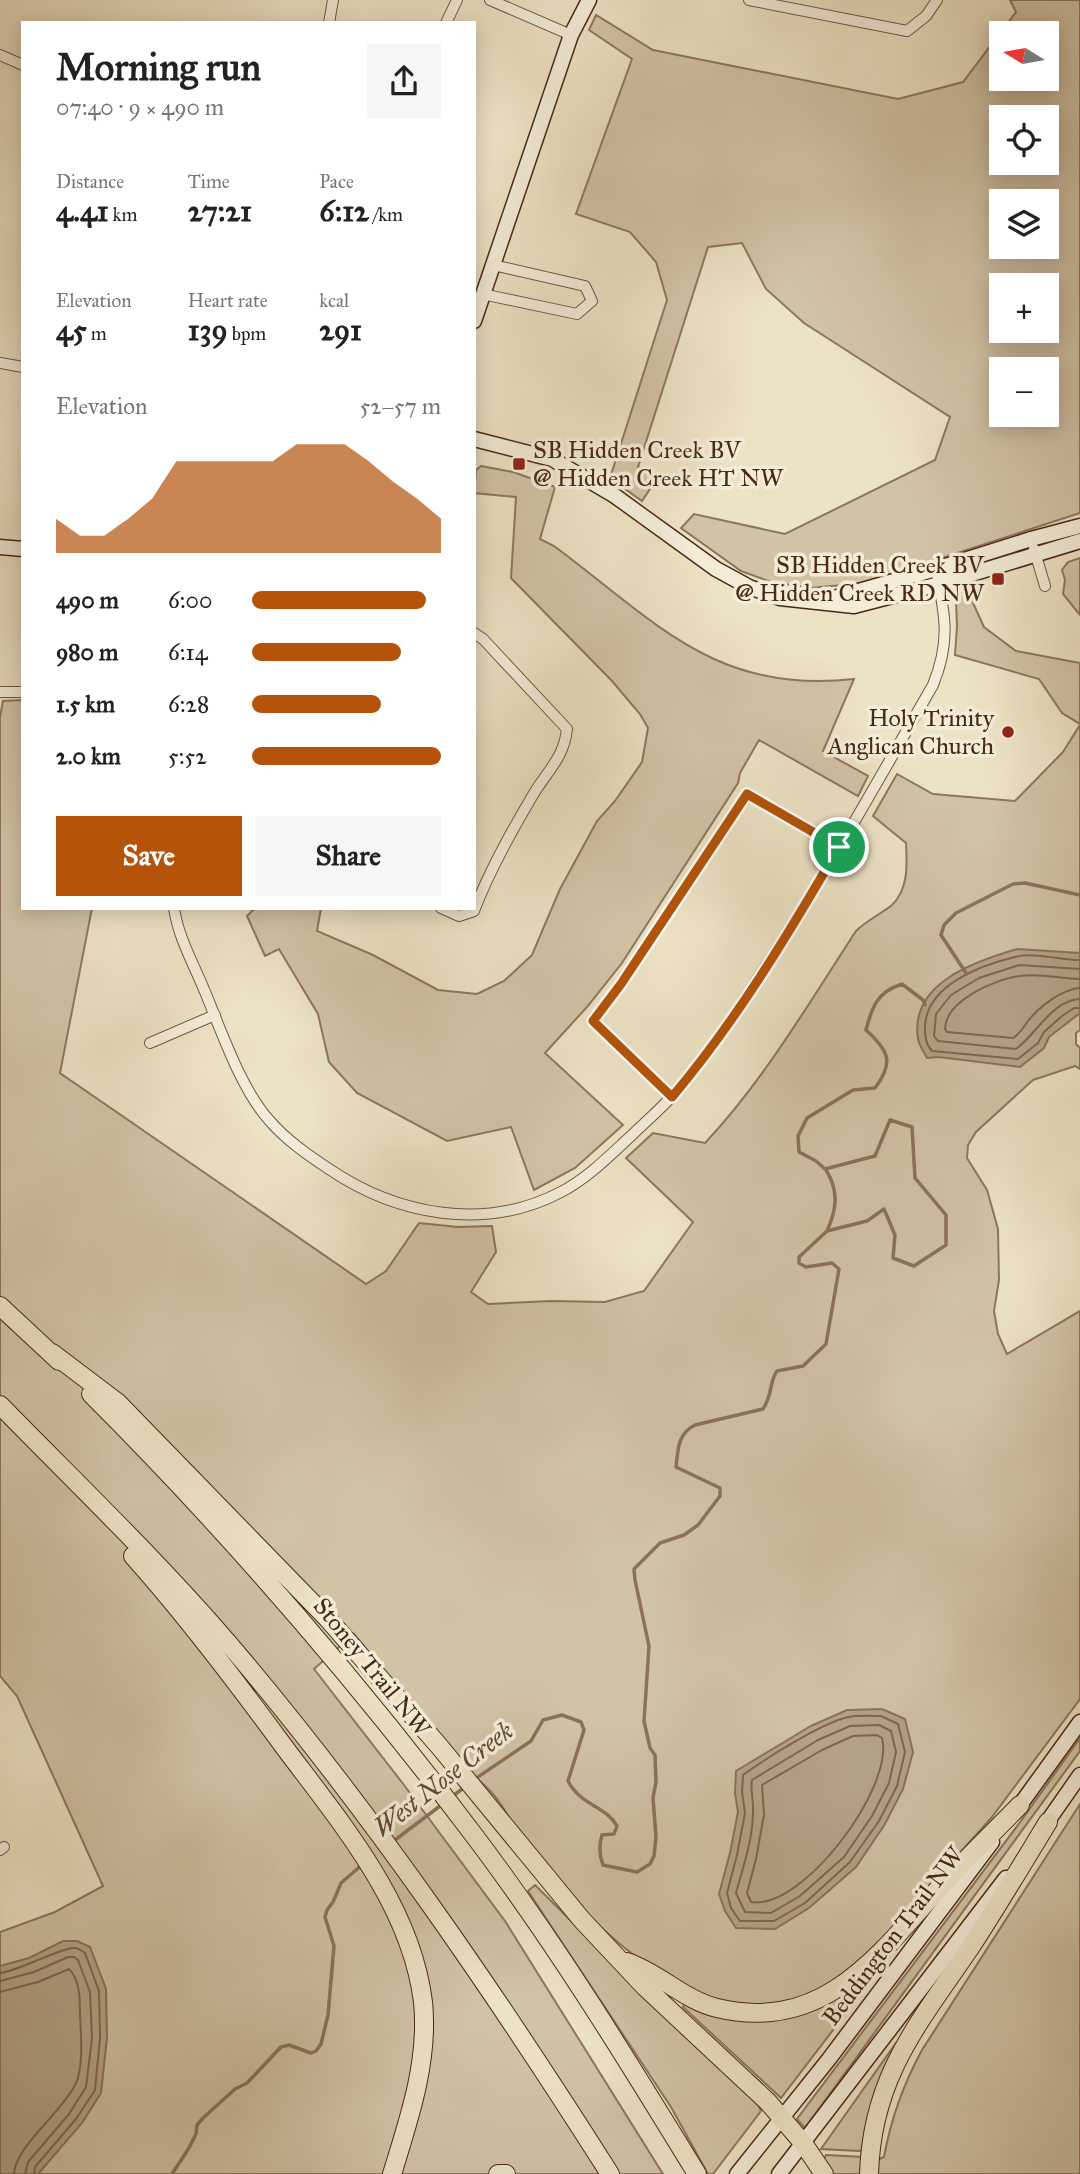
<!DOCTYPE html>
<html lang="en">
<head>
<meta charset="utf-8">
<style>
	:root { --surface:#fff; --page:#f6f6f6; --text:#222; --muted:#767676; --accent:#b45309 }
	body { margin:0; font-family:"IM FELL Great Primer",serif; background:var(--page); color:var(--text); height:100vh; display:flex; flex-direction:column; font-size:26px; white-space:nowrap }
	* { box-sizing:border-box; margin:0 }
	p { font-size:23px; color:var(--muted) }
	.icon { flex:none; width:38px; height:38px; fill:none; stroke:currentColor; stroke-width:2; stroke-linecap:round; stroke-linejoin:round }
	.map { position:relative; flex:1; overflow:hidden }
	.drawer { position:absolute; left:21px; top:21px; width:455px; height:889px; display:flex; flex-direction:column; background:var(--surface); border-radius:0px; box-shadow:0 4px 18px #0003 }
	.drawer>* { flex:none }
	.needle { width:46px; rotate:281deg }
	.controls { position:absolute; left:989px; top:21px; display:grid; gap:14px }
	.controls a { display:grid; place-items:center; width:70px; height:70px; border-radius:0px; background:var(--surface); box-shadow:0 4px 18px #0003; font-size:35px }
	.pin { position:absolute; display:grid; place-items:center; width:60px; height:60px; color:#fff; margin:-30px; border:4px solid #fff; border-radius:50%; box-shadow:0 2px 7px #0007 }
	.round { display:grid; place-items:center; flex:none; width:74px; height:74px; border-radius:0px; background:var(--page) }
	.summary { display:flex; align-items:center; justify-content:space-between; height:119px; padding:0 35px }
	h1 { font-size:38px; font-weight:800; line-height:52px }
	.metrics { display:grid; grid-template-columns:repeat(3,1fr); gap:10px; height:119px; padding:7px 35px }
	.metrics div { display:grid; align-content:center }
	.metrics b { font-size:30px; font-weight:800 }
	.metrics small { font-size:19px; font-weight:400 }
	.metrics p { font-size:19px }
	.chart { height:196px; padding:14px 35px }
	.chart p { display:flex; justify-content:space-between }
	.chart svg { width:100%; height:126px; margin-top:7px; fill:var(--accent); opacity:.7 }
	.cta { display:flex; gap:14px; margin-top:auto; padding:14px 35px }
	.cta a { flex:1; height:80px; border-radius:0px; background:var(--accent); color:#fff; font-size:28px; font-weight:800; line-height:80px; text-align:center }
	.cta a+a { background:var(--page); color:var(--text) }
	ul { padding:0 35px; list-style:none; font-size:23px }
	li { display:grid; grid-template-columns:112px 84px 1fr; align-items:center; height:52px }
	li i { height:18px; border-radius:9px; background:var(--accent) }
	.map>svg:first-child { display:block }
	.green { fill:#d1c3a6; stroke:#8e765e; stroke-width:2; fill-rule:evenodd }
	.water { fill:#b5a388; stroke:#8b725a; stroke-width:2 }
	.lines { fill:none; stroke-linecap:round; stroke-linejoin:round }
	.shore { stroke:#80664e; stroke-width:2 }
	.stream { stroke:#8b725a; stroke-width:3.5 }
	.street-casing { stroke:#735741; stroke-width:12 }
	.secondary-casing { stroke:#4b2915; stroke-width:17 }
	.highway-casing { stroke:#4b2915; stroke-width:20 }
	.street { stroke:#f3ecd9; stroke-width:10 }
	.secondary { stroke:#f3ecd9; stroke-width:14 }
	.highway { stroke:#ece2c4; stroke-width:18 }
	.route-casing { stroke:#fff; stroke-width:14 }
	.route { stroke:#b45309; stroke-width:9 }
	.poi-dot { fill:#8f2418; stroke:#f3ecd9; stroke-width:2.5 }
	.labels { text-anchor:middle; stroke-width:7; stroke-linejoin:round; paint-order:stroke }
	.poi-label { font-size:24px; fill:#4b2915; stroke:#f3ecd9; text-anchor:end }
	.street-label { font-size:24px; fill:#4b2915; stroke:#f3ecd9 }
	.water-label { font-size:26px; font-style:italic; fill:#664832; stroke:#f3ecd9 }
</style>
</head>
<body>
<div class="map">
<svg width="1080" height="2174" viewBox="0 0 1080 2174">
	<rect width="100%" height="100%" fill="#ece2c4"/>
	<filter id="stains"><feTurbulence type="fractalNoise" baseFrequency=".00286" numOctaves="4"/><feColorMatrix values="0 0 0 0 .2 0 0 0 0 .09 0 0 0 0 .02 0 0 0 .5 -.17"/></filter>
	<radialGradient id="worn" r=".72"><stop offset=".6" stop-color="#630" stop-opacity="0"/><stop offset="1" stop-color="#630" stop-opacity=".3"/></radialGradient>
	<path class="green" d="M1010,0H1080V513L865,583L810,588L771,582L741,571L681,528L694,514L785,534L935,460L950,417L804,323L766,289L742,243L708,247L638,467L658,477L642,501L610,478L667,300L656,262L630,232L576,214L632,59L589,30L596,15L653,50L898,99L963,82L1016,12ZM1001,33H1046V79H1001ZM1001,117H1046V163H1001ZM1001,201H1046V247H1001ZM1001,285H1046V331H1001ZM1001,369H1046V415H1001Z
		M481,466L513,472L555,487L540,539L554,546C655,621 716,695 854,679L823,751L868,776L858,796L759,740L740,773L738,783L622,963L587,1007L545,1053L623,1125L575,1168L534,1190L511,1127L447,1141L357,1093L329,1062L318,1014L279,949L265,956L247,916L255,908H321L317,931L373,955L438,990L477,994L504,981L532,955L560,889L597,821L615,801L642,762L648,728L640,714L612,681L511,578L516,497L474,493L476,470Z
		M1080,558V615L1063,594L1065,580L1062,570L1068,562Z
		M968,592L984,627L1016,651L1080,663V724L1062,713L1039,679L955,655L957,626L956,600L961,593Z
		M23,700V908H92L60,1073L366,1284L386,1271L419,1223L458,1227L492,1226L496,1252L471,1292L488,1304L551,1301L605,1302L644,1291L693,1222L626,1158L653,1133L705,1143C764,1080 809,1003 856,931C867,920 881,914 892,905C909,889 907,863 906,843L873,816L897,774L933,794L1015,801L1063,752L1080,725V1030L1076,1033V1044L1080,1048V1069L1075,1066L1033,1080L976,1132L968,1145L967,1158L987,1190L998,1229L999,1280L994,1311L998,1334L1007,1354L1080,1311V1699L992,1817L873,1950C855,1967 827,1990 803,1997C771,2007 736,2008 704,1996C639,1972 574,1905 531,1851C516,1834 508,1811 493,1794C482,1781 466,1771 454,1758C420,1717 388,1675 354,1634L314,1669L404,1785L505,1921L663,2174H0V1932L55,1912L103,1886L17,1696L0,1676V717L3,701Z
		M1080,1738V1751L805,2128L797,2119L1021,1821Z
		M1080,1804V2174H878L877,2160L884,2157C891,2118 903,2085 922,2050Z
		M535,1885L711,2060L756,2101L761,2111L713,2174H708L671,2107L528,1891Z
		M877,1964L882,1966L781,2098L683,2007L685,2003L754,2019Z
		M896,2043L901,2045L864,2149L859,2151L821,2149Z
		M826,2155L864,2157L863,2174H832L824,2159Z"/>
	<path class="water" d="M1017,949L1080,953V1013L1049,1037L1044,1048L1020,1067L939,1057L927,1058C924,1052 919,1045 918,1039C909,983 976,961 1017,949Z
		M882,1709L905,1719L913,1752L903,1789L885,1824L856,1867L809,1908L775,1929L736,1928L725,1911L719,1894L730,1853L738,1812L735,1793L736,1771L811,1726L847,1710Z
		M63,1941H77L90,1947L106,1989L107,2038L101,2093L82,2123L38,2174H0V1966L29,1958Z"/>
	<g class="lines">
		<path class="shore" d="M1080,960C1059,960 1035,952 1015,957C981,965 927,985 925,1026C925,1036 925,1043 932,1051L1018,1059L1038,1043L1044,1032L1062,1016L1074,1008H1080
			M1080,969L1019,965L979,978L951,995L936,1014L934,1036L938,1041L1016,1049C1036,1035 1052,1000 1080,999
			M1080,979C1061,979 1039,973 1020,976C995,979 945,1001 945,1029L947,1032L1013,1038C1021,1033 1023,1028 1028,1021C1039,1007 1062,989 1080,988
			M881,1716L898,1724L905,1752L897,1786L879,1821L850,1862L805,1903L774,1921H740L731,1908L727,1893L737,1855L745,1813L742,1792L743,1775C768,1757 820,1724 848,1717C858,1715 871,1716 881,1716Z
			M879,1725L891,1731L896,1752L889,1783L872,1816L844,1857L800,1896L771,1913L745,1912L736,1893C743,1867 753,1839 753,1812C754,1801 750,1791 752,1780L818,1740L850,1726Z
			M877,1735L882,1738C895,1787 802,1911 751,1902L747,1893L756,1859L764,1815L762,1785L822,1750L853,1736Z
			M0,1973C19,1971 64,1946 75,1948C78,1948 82,1951 85,1953L99,1991L100,2038L95,2090L76,2119L35,2167L34,2174
			M0,1981L34,1972L68,1957H74L78,1960L90,1992L92,2038L86,2087L69,2114L28,2162L25,2174
			M0,1992L38,1982L69,1969C80,1980 80,1999 80,2015C81,2033 84,2069 75,2085C62,2112 15,2147 14,2174"/>
		<path class="stream" d="M966,973L941,935L944,925L956,913L1013,884L1025,883L1080,895
			M826,1170C839,1191 837,1209 827,1231
			M475,1779L531,1741L543,1720L562,1715L581,1722L584,1730L568,1781C581,1806 605,1805 617,1826L614,1834L602,1835C599,1845 599,1855 603,1865L637,1872L650,1864L654,1856L656,1837L653,1798L656,1782L655,1755L650,1748L644,1721L649,1646L635,1580L634,1569L660,1543L684,1535L698,1525L720,1496V1488L676,1467C678,1449 678,1433 695,1425L763,1409C773,1394 769,1382 777,1371L803,1366L826,1344L839,1269L832,1263L806,1267L799,1263V1257L827,1231L867,1221L884,1209L895,1235L893,1258L914,1266L946,1245V1215L915,1178L912,1127L890,1120L875,1156L825,1169L816,1161L799,1152L798,1136L807,1118L853,1090L875,1088C895,1062 888,1050 866,1030C872,1007 877,992 902,984L923,1000L925,1005
			M453,1796L466,1786
			M391,1843L444,1803
			M172,2174L189,2148L196,2134L197,2125L203,2118L235,2089L247,2083L281,2047L289,2045L311,2053L316,2051L321,2044L328,2015L334,1946L325,1917L327,1910L333,1902L341,1883L363,1864"/>
		<defs>
			<path id="street" d="M490,0L571,35
				M749,0L907,31L926,16L937,0
				M329,23L333,0
				M446,23L457,0
				M0,55L23,65
				M482,294L577,314L592,301L585,286L493,265
				M0,363L23,367
				M1034,549L1045,586
				M0,692H23
				M174,908C178,936 192,961 203,987C220,1027 240,1088 269,1120C286,1140 308,1155 329,1169C397,1215 485,1232 561,1192C588,1178 609,1156 631,1136C645,1122 661,1109 674,1094C706,1059 732,1018 758,978C821,883 876,784 933,685C951,640 945,615 936,569
				M441,908L459,916L474,911C489,871 511,832 533,795C547,771 564,758 567,729L483,639L474,633
				M150,1043L215,1015
				M672,1097L593,1021L621,984L747,794L839,847
				M0,1850L4,1847"/>
			<path id="secondary" d="M474,321L571,35L589,0
				M474,439L552,459L615,496L716,569L749,587L780,598L854,606L939,584L1080,541
				M0,547L23,549
				M827,600L936,569L1031,539L1080,526
				M1015,1812L1080,1722
				M1043,1828L1080,1775
				M737,2174L829,2059L992,1842
				M779,2174L1006,1878"/>
			<path id="highway" d="M0,1306L59,1361
				M52,1353L118,1403L328,1619L439,1746L582,1920L645,1987L768,2102L803,2143L824,2174
				M91,1394C229,1532 355,1678 473,1834C555,1942 626,2058 697,2174
				M0,1405C79,1486 161,1564 234,1650C373,1814 495,1993 610,2174
				M133,1556C186,1615 235,1680 282,1744C339,1821 411,1903 423,2002C429,2061 409,2119 392,2174
				M627,1962C659,1973 684,2000 717,2008C817,2032 872,1964 931,1897C959,1865 990,1836 1020,1805
				M498,2174H506
				M869,2174C872,2075 920,2022 972,1945C998,1905 1023,1863 1048,1822"/>
		</defs>
		<use href="#street" class="street-casing"/>
		<use href="#secondary" class="secondary-casing"/>
		<use href="#highway" class="highway-casing"/>
		<use href="#street" class="street"/>
		<use href="#secondary" class="secondary"/>
		<use href="#highway" class="highway"/>
	</g>
	<g class="lines">
		<defs>
			<path id="route" d="M747,794L839,847C789,933 737,1020 672,1097L593,1021L621,984Z"/>
		</defs>
		<use href="#route" class="route-casing"/>
		<use href="#route" class="route"/>
	</g>
	<g class="poi-dot">
		<rect x="512" y="457" width="14" height="14" rx="3.5"/>
		<rect x="991" y="572" width="14" height="14" rx="3.5"/>
		<circle cx="1008" cy="732" r="7"/>
	</g>
	<g class="labels">
		<g class="poi-label">
			<text x="533" y="458" text-anchor="start">SB Hidden Creek BV<tspan x="533" dy="28">@ Hidden Creek HT NW</tspan></text>
			<text x="984" y="573">SB Hidden Creek BV<tspan x="984" dy="28">@ Hidden Creek RD NW</tspan></text>
			<text x="994" y="726">Holy Trinity<tspan x="994" dy="28">Anglican Church</tspan></text>
		</g>
		<g class="street-label">
			<text transform="translate(372 1667) rotate(51)" y="8">Stoney Trail NW</text>
			<text transform="translate(893 1936) rotate(-53)" y="8">Beddington Trail NW</text>
		</g>
		<g class="water-label">
			<text transform="translate(443 1779) rotate(-38)" y="9">West Nose Creek</text>
		</g>
	</g>
	<rect width="100%" height="100%" filter="url(#stains)"/>
	<rect width="100%" height="100%" fill="url(#worn)"/>
</svg>
<div class="controls">
<a><svg class="needle" viewBox="-14 -14 28 28"><path d="M0-13l5 13h-10z" fill="#e53935"/><path d="M0 13l5-13h-10z" fill="#767676"/></svg></a>
<a><svg class="icon" aria-label="locate" viewBox="0 0 24 24"><circle cx="12" cy="12" r="6"/><path d="M12 2v4M12 18v4M2 12h4M18 12h4"/></svg></a>
<a><svg class="icon" aria-label="layers" viewBox="0 0 24 24"><path d="M12 4l9 5-9 5-9-5zM3 14l9 5 9-5"/></svg></a>
<a>+</a>
<a>−</a>
</div>
<div class="pin" style="left:839px;top:847px;background:#1e9e55"><svg class="icon" aria-label="arrive" viewBox="0 0 24 24"><path d="M6 21V4h12l-3 4 3 4H6"/></svg></div>
<section class="drawer">
<div class="summary"><div><h1>Morning run</h1><p>07:40 · 9 × 490 m</p></div><a class="round"><svg class="icon" aria-label="share" viewBox="0 0 24 24"><path d="M12 15V3M7 8l5-5 5 5M5 13v7h14v-7"/></svg></a></div>
<div class="metrics">
<div><p>Distance</p><b>4.41<small> km</small></b></div>
<div><p>Time</p><b>27:21</b></div>
<div><p>Pace</p><b>6:12<small> /km</small></b></div>
</div>
<div class="metrics">
<div><p>Elevation</p><b>45<small> m</small></b></div>
<div><p>Heart rate</p><b>139<small> bpm</small></b></div>
<div><p>kcal</p><b>291</b></div>
</div>
<div class="chart"><p><span>Elevation</span>52–57 m</p>
<svg viewBox="0 0 160 44" preserveAspectRatio="none"><path d="M0 44V32L10 38L20 38L30 32L40 25L50 12L60 12L70 12L80 12L90 12L100 6L110 6L120 6L130 12L140 19L150 25L160 32V44z"/></svg>
</div>
<ul>
<li><b>490 m</b>6:00<i style="width:92%"></i></li>
<li><b>980 m</b>6:14<i style="width:79%"></i></li>
<li><b>1.5 km</b>6:28<i style="width:68%"></i></li>
<li><b>2.0 km</b>5:52<i style="width:100%"></i></li>
</ul>
<div class="cta"><a>Save</a><a>Share</a></div>
</section>
</div>
</body>
</html>
